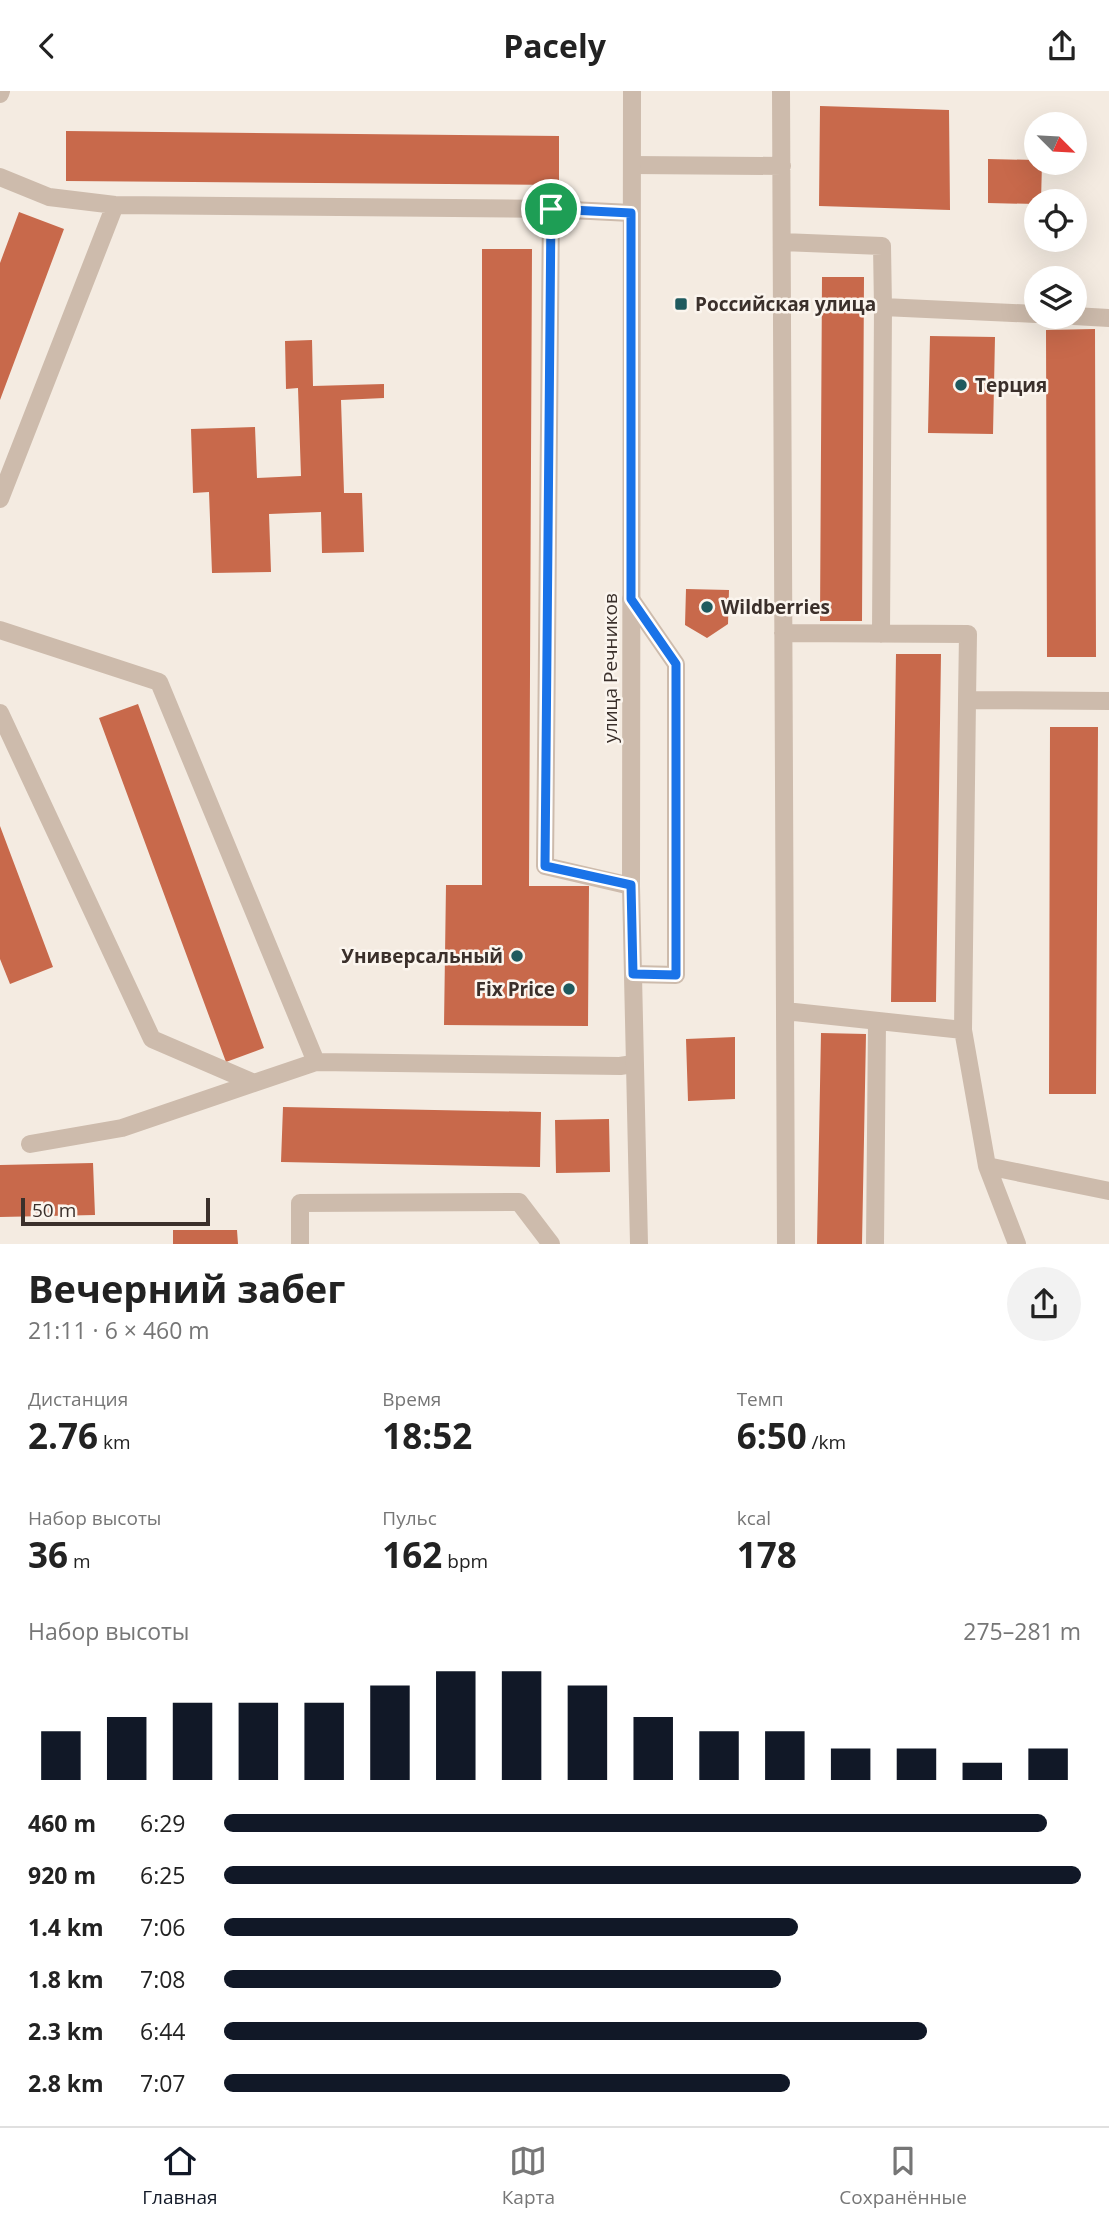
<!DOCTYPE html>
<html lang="ru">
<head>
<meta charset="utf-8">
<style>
	:root { --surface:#fff; --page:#f2f2f2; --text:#222; --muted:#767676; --line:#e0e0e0; --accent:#111827 }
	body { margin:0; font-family:"Open Sans",sans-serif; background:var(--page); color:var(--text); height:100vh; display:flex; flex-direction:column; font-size:26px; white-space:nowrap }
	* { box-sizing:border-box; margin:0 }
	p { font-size:23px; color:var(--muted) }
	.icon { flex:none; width:38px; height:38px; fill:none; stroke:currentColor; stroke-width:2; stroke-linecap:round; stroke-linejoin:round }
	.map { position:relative; height:1153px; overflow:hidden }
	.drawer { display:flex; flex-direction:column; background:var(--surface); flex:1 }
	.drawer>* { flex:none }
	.needle { width:46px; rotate:114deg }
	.tools { position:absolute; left:1024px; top:21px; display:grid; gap:14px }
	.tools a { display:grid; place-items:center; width:63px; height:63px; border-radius:50%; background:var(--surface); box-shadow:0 7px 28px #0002; font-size:35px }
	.scale { position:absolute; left:21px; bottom:18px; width:189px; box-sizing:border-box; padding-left:7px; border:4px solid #3b302b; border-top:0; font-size:19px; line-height:24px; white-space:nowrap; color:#3b302b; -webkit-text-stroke:5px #fbf5ee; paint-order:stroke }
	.pin { position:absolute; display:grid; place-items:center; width:60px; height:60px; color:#fff; margin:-30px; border:4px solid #fff; border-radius:50%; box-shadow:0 2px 7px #0007 }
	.round { display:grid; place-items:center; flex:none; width:74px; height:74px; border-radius:37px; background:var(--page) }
	.headline { display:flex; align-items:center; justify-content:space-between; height:119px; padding:0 28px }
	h1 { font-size:38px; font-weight:700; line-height:52px }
	.metrics { display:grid; grid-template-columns:repeat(3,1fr); gap:10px; height:119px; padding:7px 28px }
	.metrics div { display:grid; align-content:center }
	.metrics b { font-size:35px; font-weight:700 }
	.metrics small { font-size:19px; font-weight:400 }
	.metrics p { font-size:19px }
	.chart { height:196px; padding:14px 28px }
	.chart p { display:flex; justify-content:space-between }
	.chart svg { width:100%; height:126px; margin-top:7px; stroke:var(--accent); stroke-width:6 }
	ul { padding:0 28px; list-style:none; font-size:23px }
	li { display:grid; grid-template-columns:112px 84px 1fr; align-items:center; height:52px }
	li i { height:18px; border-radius:9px; background:var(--accent) }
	header { display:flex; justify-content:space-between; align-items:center; height:91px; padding:0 28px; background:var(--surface); font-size:32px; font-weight:700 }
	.tabs { display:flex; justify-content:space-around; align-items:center; height:98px; border-top:2px solid var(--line); background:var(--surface); font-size:19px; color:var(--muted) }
	.tabs a { display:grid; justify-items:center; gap:4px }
	.tabs .current { color:var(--accent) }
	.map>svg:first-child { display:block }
	.building { fill:#c8694b }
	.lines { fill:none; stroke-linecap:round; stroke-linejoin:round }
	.minor { stroke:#cdbbac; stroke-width:18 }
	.tertiary { stroke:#cdbbac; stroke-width:18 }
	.route-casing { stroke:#fff; stroke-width:14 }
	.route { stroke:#1a73e8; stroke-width:9 }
	.poi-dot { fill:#1f5a5e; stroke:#fbf5ee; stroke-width:2.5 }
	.labels { text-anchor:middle; stroke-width:5; stroke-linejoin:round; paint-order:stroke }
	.poi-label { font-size:19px; font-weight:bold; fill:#3b302b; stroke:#fbf5ee; text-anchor:start }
	.street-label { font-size:19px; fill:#3b302b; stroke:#fbf5ee }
</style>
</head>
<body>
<header><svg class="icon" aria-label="back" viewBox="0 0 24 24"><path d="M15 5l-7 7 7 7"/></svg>Pacely<svg class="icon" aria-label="share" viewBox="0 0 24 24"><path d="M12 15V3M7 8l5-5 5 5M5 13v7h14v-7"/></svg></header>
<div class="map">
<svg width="1109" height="1153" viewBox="0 0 1109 1153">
	<rect width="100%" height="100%" fill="#f4ebe1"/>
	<path class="building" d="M820,15L949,19L950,119L819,115Z
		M66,40L559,45V94L66,90Z
		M988,68L1036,69V72H1042L1041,110H1036V113L988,112Z
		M19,121L64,138L0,309V172Z
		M482,158H532L529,795H589L588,935L444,934L446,794H482Z
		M822,186H864L862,530H820Z
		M1095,238L1096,566H1047L1046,239Z
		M930,245L995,246L993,343L928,342Z
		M312,249L313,295L384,293V307L341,309L344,402H362L364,461L322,462L321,421L269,423L271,481L212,482L209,401L193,402L191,338L255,336L257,387L301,385L298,297L286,298L285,250Z
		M686,498L729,499L728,533L707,547L685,534Z
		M896,563H941L936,911H891Z
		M138,613L264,957L226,971L99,627Z
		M1050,636H1098L1096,1003H1049Z
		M0,735L53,876L10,893L0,868Z
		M821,942L866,943L862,1153H817Z
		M735,946V1008L688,1010L686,948Z
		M283,1016L541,1021L540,1076L281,1071Z
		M609,1028L610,1081L556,1082L555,1029Z
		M93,1072L95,1124L0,1126V1074Z
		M173,1139H237L238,1153H173Z"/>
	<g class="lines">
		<path class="minor" d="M781,0L786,1153
			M0,3L1,0
			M632,74L782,75
			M0,86L49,106L115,114L551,118L631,122
			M551,118L545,775L631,795
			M782,151L882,155L883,216L1036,223
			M1074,225L1109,227
			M0,408L115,114
			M631,508L676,573V884L633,883
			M0,539L159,591L316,971
			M783,542L968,543L967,609L1109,610
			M881,543L883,216
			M0,622L152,948L254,992L316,971L620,975L633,973
			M785,920L963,939L987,1075L1109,1100
			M963,939L967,609
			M30,1053L122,1037L254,992
			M987,1075L1017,1153
			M300,1153V1112L519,1111L551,1153
			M875,1153L877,930"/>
		<path class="tertiary" d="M632,0L631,795L639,1153"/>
	</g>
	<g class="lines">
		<defs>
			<path id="route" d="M551,118L631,122V508L676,573V884L633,883L631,794L545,775Z"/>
		</defs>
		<use href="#route" class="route-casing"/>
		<use href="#route" class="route"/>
	</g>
	<g class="poi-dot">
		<rect x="674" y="206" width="14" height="14" rx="3.5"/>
		<circle cx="961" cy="294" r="7"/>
		<circle cx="707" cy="516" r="7"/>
		<circle cx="517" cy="865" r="7"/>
		<circle cx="569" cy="898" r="7"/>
	</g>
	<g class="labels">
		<g class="poi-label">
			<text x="695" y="220">Российская улица</text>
			<text x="975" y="301">Терция</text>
			<text x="721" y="523">Wildberries</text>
			<text x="503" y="872" text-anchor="end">Универсальный</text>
			<text x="555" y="905" text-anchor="end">Fix Price</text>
		</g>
		<g class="street-label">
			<text transform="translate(610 577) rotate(-90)" y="7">улица Речников</text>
		</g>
	</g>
</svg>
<div class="tools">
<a><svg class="needle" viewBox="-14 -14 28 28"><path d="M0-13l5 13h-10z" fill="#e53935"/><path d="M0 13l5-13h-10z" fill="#767676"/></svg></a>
<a><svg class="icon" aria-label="locate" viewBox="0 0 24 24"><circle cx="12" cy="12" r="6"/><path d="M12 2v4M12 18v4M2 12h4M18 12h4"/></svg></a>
<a><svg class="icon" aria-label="layers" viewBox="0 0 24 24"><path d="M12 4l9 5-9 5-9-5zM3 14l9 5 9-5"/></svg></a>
</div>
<div class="scale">50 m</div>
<div class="pin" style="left:551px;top:118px;background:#1e9e55"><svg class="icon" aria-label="arrive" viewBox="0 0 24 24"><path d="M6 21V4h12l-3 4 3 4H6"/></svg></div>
</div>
<section class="drawer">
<div class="headline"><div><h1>Вечерний забег</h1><p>21:11 · 6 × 460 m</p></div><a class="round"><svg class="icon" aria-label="share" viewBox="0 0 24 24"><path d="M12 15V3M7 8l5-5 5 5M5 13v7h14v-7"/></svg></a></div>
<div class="metrics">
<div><p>Дистанция</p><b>2.76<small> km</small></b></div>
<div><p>Время</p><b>18:52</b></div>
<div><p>Темп</p><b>6:50<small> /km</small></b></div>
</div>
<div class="metrics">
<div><p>Набор высоты</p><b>36<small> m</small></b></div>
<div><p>Пульс</p><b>162<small> bpm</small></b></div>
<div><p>kcal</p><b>178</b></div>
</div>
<div class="chart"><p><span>Набор высоты</span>275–281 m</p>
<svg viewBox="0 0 160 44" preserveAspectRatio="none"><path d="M5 44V27M15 44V22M25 44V17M35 44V17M45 44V17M55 44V11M65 44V6M75 44V6M85 44V11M95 44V22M105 44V27M115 44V27M125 44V33M135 44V33M145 44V38M155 44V33"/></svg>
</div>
<ul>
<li><b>460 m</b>6:29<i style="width:96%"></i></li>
<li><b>920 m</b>6:25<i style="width:100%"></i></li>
<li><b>1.4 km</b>7:06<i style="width:67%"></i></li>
<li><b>1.8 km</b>7:08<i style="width:65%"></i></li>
<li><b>2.3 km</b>6:44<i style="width:82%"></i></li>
<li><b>2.8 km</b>7:07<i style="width:66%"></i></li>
</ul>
</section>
<nav class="tabs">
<a class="current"><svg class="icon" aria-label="home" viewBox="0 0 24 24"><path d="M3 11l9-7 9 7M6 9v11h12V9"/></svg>Главная</a>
<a><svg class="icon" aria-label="map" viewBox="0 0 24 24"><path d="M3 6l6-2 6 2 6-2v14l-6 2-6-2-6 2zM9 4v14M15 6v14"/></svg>Карта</a>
<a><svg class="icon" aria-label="saved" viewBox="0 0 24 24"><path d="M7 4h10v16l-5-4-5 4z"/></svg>Сохранённые</a>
</nav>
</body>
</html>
